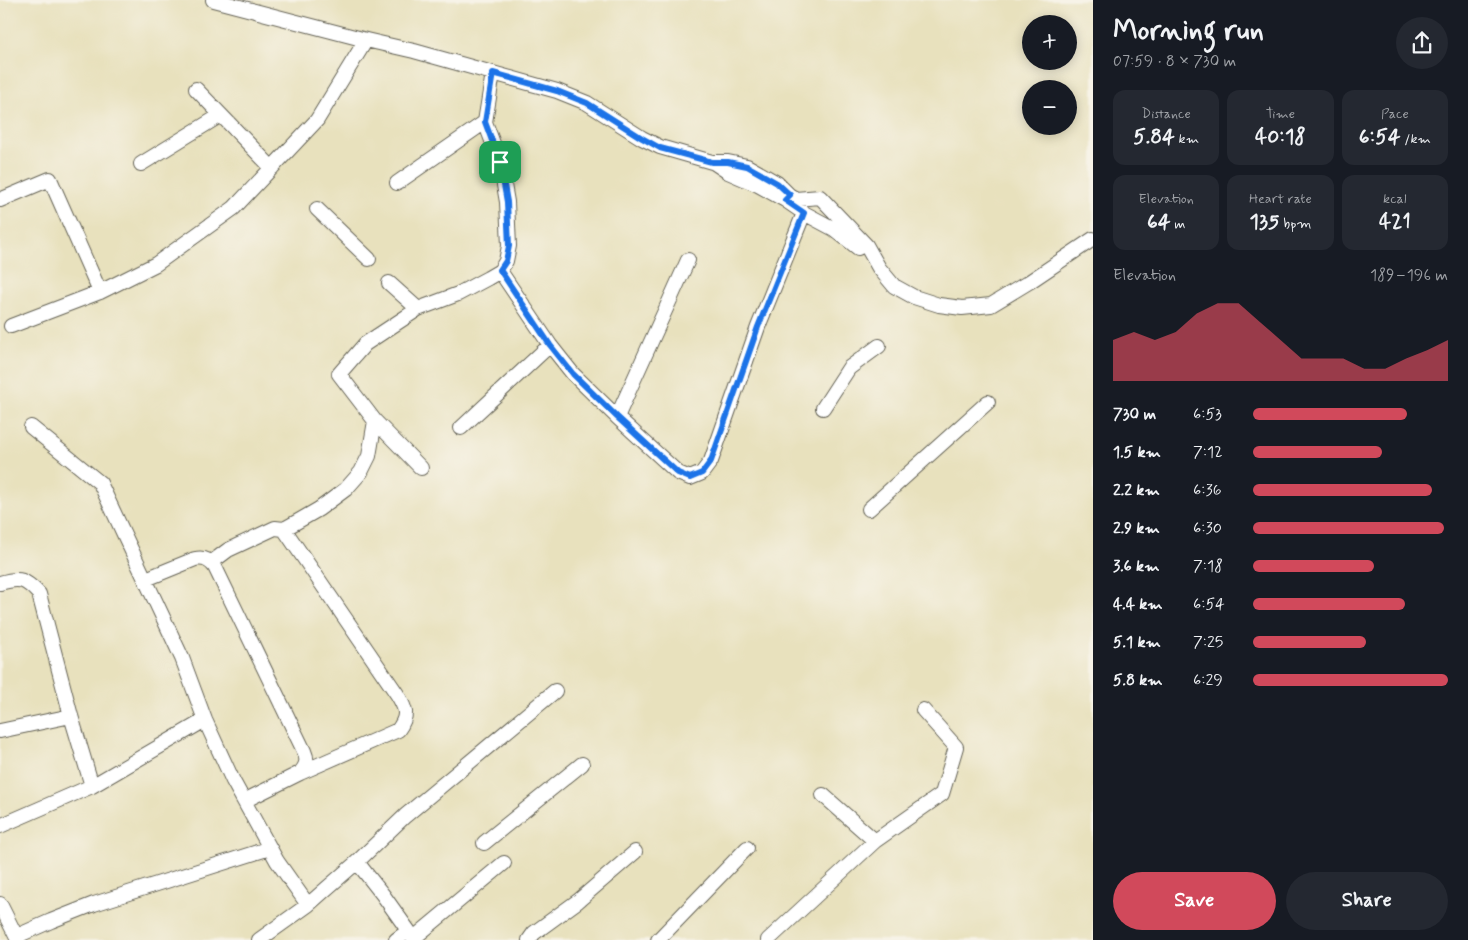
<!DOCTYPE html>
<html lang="en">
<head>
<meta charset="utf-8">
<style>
	:root { --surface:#171b24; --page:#242831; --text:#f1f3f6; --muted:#9ea1a6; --accent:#d1495b }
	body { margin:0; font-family:Mynerve,sans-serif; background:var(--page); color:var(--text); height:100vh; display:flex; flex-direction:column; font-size:19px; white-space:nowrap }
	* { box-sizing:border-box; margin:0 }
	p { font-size:16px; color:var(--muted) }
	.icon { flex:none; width:28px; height:28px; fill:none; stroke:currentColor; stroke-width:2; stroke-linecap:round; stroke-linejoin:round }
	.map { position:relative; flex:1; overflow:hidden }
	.details { display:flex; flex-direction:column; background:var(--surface); width:375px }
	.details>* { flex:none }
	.fabs { position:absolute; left:1022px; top:15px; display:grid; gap:10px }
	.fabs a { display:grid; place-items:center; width:55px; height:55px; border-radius:50%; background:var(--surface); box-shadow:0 2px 12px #0003; font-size:25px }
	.pin { position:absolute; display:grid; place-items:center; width:42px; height:42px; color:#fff; margin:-21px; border-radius:10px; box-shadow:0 2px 8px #0006 }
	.round { display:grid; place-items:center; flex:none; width:52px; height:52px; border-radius:26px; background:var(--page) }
	.headline { display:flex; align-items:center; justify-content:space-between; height:85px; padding:0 20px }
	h1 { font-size:28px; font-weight:700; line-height:38px }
	.stats { display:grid; grid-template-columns:repeat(3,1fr); gap:8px; height:85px; padding:5px 20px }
	.stats div { display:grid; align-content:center; border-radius:12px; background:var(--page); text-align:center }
	.stats b { font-size:21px; font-weight:700 }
	.stats small { font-size:14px; font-weight:400 }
	.stats p { font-size:14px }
	.chart { height:140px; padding:10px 20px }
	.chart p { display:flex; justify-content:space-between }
	.chart svg { width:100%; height:90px; margin-top:5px; fill:var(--accent); opacity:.7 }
	.cta { display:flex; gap:10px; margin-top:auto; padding:10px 20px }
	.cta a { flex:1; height:58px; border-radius:30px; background:var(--accent); color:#fff; font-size:20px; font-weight:700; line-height:58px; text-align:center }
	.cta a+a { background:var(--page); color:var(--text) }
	ul { padding:0 20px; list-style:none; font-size:16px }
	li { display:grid; grid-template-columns:80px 60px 1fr; align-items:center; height:38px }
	li i { height:12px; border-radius:6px; background:var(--accent) }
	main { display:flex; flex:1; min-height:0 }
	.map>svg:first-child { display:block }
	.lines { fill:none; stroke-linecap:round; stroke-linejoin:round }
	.minor-casing { stroke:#636154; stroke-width:16 }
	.minor { stroke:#fff; stroke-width:14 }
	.route-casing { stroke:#fff; stroke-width:10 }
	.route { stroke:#1a73e8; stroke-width:6 }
</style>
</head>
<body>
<main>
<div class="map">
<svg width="1093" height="940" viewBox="0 0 1093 940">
	<rect width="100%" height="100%" fill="#f7f3e8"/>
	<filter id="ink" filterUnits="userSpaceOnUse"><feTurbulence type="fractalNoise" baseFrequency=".02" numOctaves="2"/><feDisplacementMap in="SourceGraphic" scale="10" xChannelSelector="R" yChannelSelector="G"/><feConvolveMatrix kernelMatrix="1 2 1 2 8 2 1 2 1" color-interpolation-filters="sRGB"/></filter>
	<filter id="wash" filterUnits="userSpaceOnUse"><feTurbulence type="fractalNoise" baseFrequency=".0096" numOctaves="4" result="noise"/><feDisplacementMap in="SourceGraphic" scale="20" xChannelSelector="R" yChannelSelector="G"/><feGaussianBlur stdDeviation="1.12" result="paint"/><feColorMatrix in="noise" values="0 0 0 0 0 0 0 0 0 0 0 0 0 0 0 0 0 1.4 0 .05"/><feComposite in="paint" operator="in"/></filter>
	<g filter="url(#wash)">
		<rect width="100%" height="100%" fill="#e8e1bd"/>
	</g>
	<g filter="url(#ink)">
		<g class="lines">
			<defs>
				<path id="minor" d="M213,0L366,40L414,51L557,91L587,103L642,138L660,147L712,162H728L747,166L777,183L789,195L796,199L820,197L866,245L879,268L894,286L914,297L939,305L962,308L991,305L1029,282L1093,239
					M196,89L272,168
					M713,162L728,172L758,185L785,200L804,213L834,229L858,248
					M141,164L221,115
					M397,183L485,122
					M0,200L50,179L100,292
					M317,209L369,259
					M500,271L550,345L573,374L617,417L678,473L690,478L702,473L711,461L758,327L804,213
					M389,283L418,309
					M11,326L100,292L156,264L234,208L317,120L366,40
					M823,408L849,368L879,346
					M617,417L688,260
					M31,427L100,483L182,658L205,720L233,781L277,861L308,905
					M461,428L550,345
					M421,468L375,421L339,374L365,344L418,309L458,294L488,278L500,271L506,261L509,246L507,202L500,162L485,122L493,73
					M869,509L988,402
					M284,529L397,694C406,709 409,715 398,730L300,773
					M212,562L228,550L275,528L284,529L300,520L319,509L346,489L361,472L369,456L375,421
					M146,579L195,559C204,557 210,560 215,567L304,751C308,760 307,765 300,773L244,801
					M0,583C20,577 25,579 39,594L71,716L92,786
					M0,731L71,716
					M823,795L875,841
					M0,826L92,786L205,720
					M484,843L582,764
					M357,862L383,895L415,940
					M0,904L18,940
					M17,936L51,921L94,904L270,848
					M414,938L504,863
					M259,940L308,905L326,889L357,862L405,816L555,691
					M396,940L408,931
					M529,940L534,933L578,901L635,852
					M658,940L747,848
					M768,940L875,841L942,794L956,747L923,710"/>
			</defs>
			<use href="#minor" class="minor-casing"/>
			<use href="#minor" class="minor"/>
		</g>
	</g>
	<g class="lines" filter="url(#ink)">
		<defs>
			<path id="route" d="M493,73L557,91L587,103L642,138L660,148L712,162H728L747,166L777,183L790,195L785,200L804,213L758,327L711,461L702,473L690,478L678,473L617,417L573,374L550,345L500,270L506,261L509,246L507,202L500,162L485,122Z"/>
		</defs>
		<use href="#route" class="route-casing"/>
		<use href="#route" class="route"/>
	</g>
</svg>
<div class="fabs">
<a>+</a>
<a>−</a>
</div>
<div class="pin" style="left:500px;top:162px;background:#1e9e55"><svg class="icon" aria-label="arrive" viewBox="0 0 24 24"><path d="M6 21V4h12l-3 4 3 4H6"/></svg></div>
</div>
<section class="details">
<div class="headline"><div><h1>Morning run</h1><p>07:59 · 8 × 730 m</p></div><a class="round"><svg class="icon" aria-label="share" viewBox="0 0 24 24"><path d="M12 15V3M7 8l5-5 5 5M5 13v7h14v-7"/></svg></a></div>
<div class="stats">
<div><p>Distance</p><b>5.84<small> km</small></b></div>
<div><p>Time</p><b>40:18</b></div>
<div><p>Pace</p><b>6:54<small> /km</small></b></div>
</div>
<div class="stats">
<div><p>Elevation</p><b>64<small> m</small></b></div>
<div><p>Heart rate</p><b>135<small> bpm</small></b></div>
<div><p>kcal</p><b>421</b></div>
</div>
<div class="chart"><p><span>Elevation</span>189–196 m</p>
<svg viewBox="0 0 160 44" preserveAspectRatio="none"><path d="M0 44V24L10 20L20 24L30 20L40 11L50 6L60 6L70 15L80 24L90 33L100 33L110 33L120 38L130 38L140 33L150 29L160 24V44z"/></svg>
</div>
<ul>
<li><b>730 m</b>6:53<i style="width:79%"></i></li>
<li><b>1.5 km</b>7:12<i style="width:66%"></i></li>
<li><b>2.2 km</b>6:36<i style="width:92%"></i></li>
<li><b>2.9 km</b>6:30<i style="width:98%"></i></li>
<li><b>3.6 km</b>7:18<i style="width:62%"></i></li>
<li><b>4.4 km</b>6:54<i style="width:78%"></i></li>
<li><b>5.1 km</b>7:25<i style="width:58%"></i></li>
<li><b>5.8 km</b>6:29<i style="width:100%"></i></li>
</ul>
<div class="cta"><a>Save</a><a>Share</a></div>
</section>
</main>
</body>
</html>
